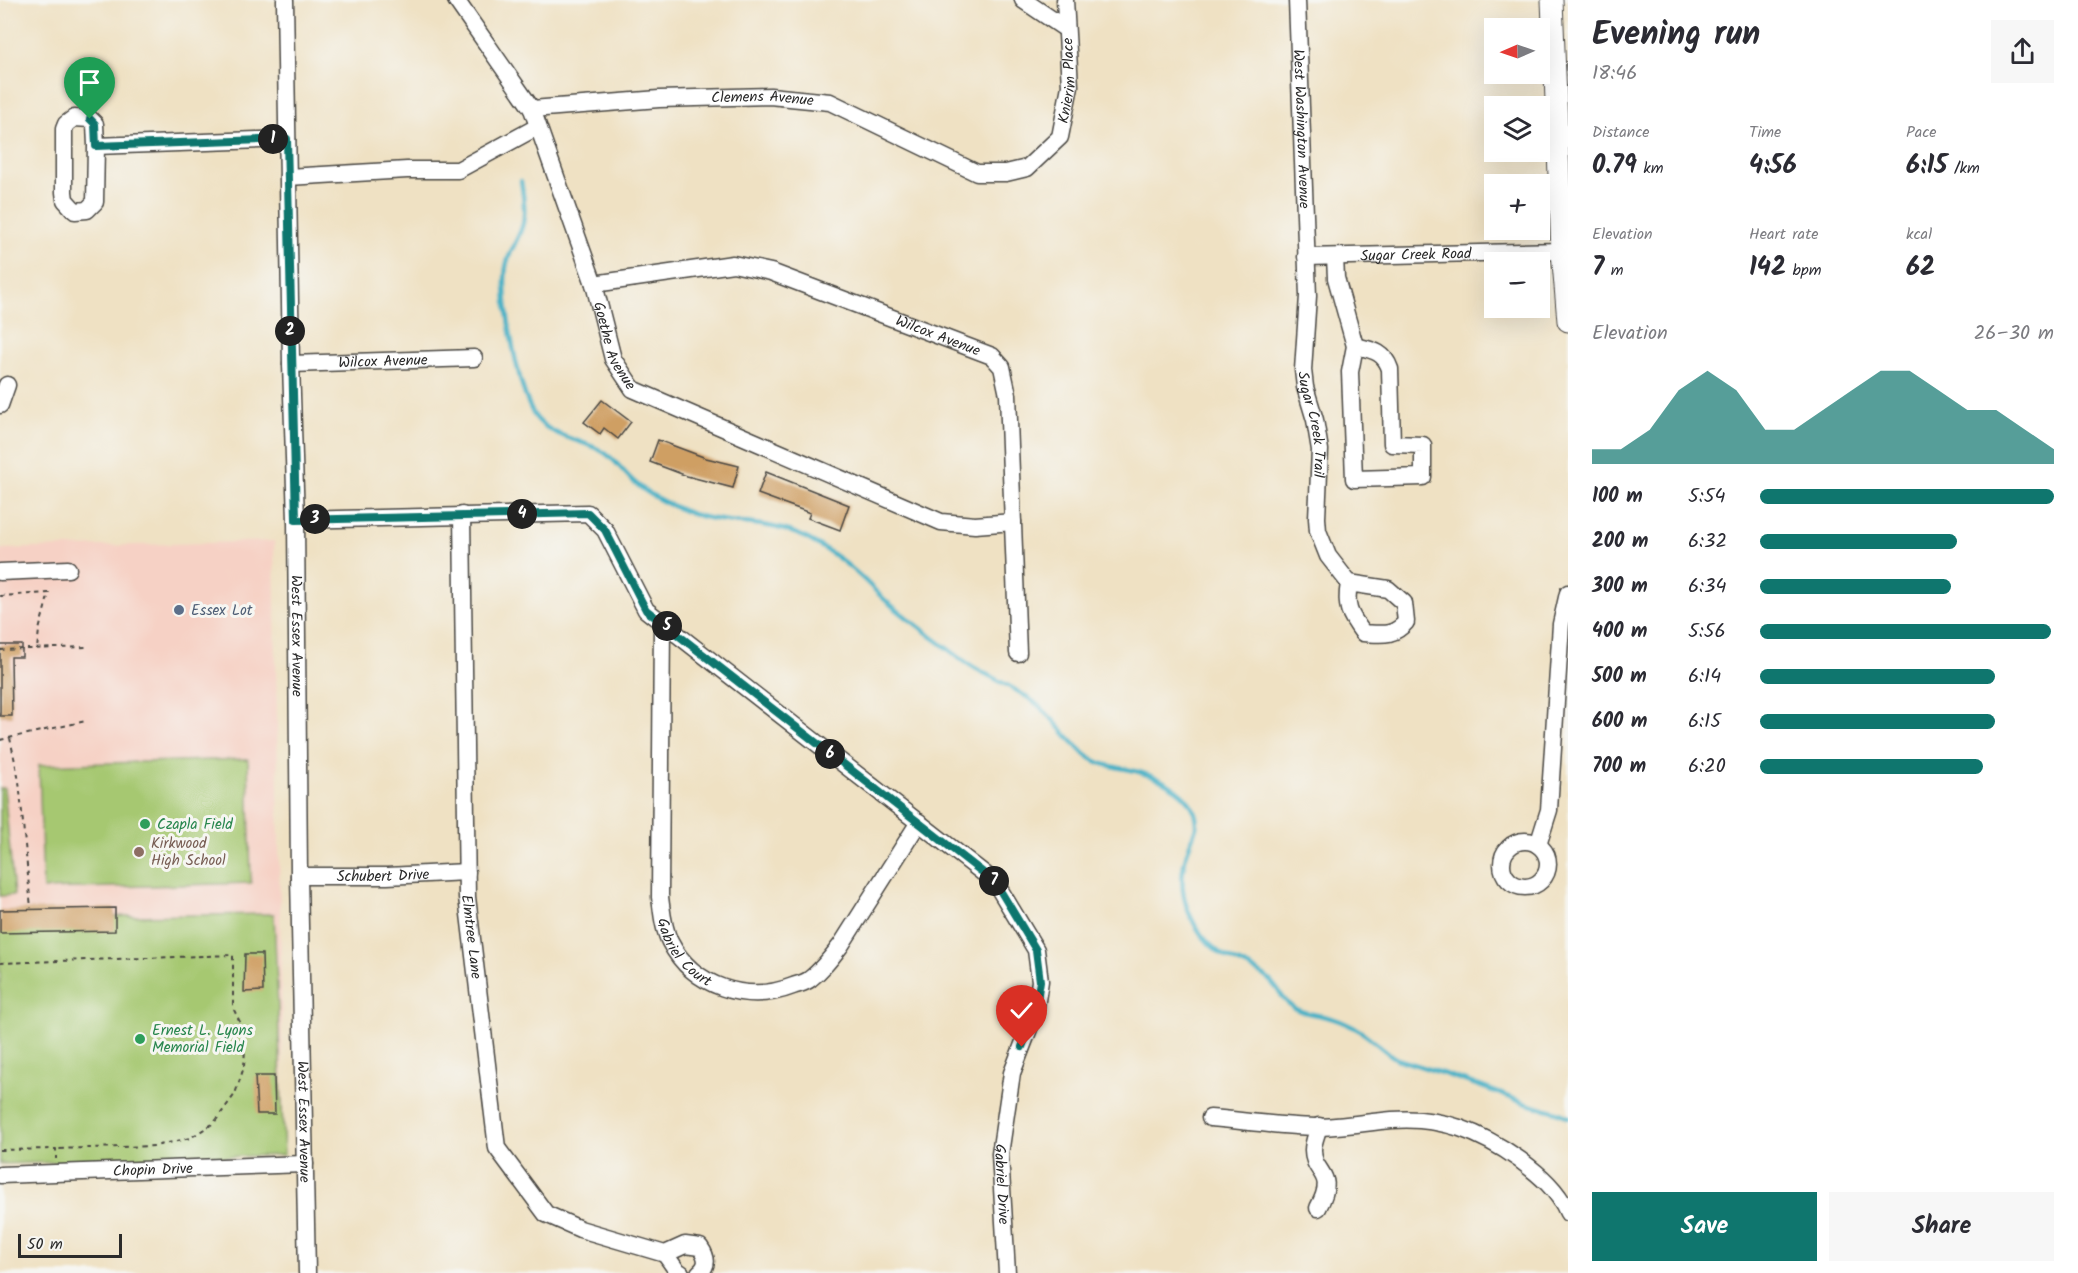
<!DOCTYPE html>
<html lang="en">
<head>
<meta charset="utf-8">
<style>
	:root { --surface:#fff; --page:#f7f7f7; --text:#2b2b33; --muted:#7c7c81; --accent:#0f766e }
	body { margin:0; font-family:Kalam,sans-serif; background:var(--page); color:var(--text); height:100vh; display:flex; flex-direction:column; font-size:22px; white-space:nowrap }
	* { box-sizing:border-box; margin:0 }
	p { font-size:20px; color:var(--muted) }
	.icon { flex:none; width:33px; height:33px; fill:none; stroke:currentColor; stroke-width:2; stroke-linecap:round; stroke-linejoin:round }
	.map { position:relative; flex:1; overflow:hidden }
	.sheet { display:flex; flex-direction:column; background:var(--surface); width:510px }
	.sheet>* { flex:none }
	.needle { width:39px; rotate:268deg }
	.fabs { position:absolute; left:1484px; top:18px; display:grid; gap:12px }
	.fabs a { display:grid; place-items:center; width:66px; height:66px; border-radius:0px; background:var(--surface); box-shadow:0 6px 24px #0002; font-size:30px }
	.scale { position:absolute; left:18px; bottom:15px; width:104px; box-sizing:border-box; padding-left:6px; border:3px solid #2b2b2b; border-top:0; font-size:16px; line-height:21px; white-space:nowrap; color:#2b2b2b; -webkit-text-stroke:4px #f6f6f2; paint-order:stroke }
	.pin { position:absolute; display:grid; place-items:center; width:51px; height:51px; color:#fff; margin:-62px -26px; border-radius:50% 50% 50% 0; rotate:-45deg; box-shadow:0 0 6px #0007 }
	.pin .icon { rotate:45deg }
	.km { position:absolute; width:30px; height:30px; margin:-15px; border-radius:50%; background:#222; color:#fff; font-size:16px; line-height:30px; text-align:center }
	.round { display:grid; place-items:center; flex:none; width:63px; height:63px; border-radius:0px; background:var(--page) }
	.summary { display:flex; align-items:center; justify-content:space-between; height:102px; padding:0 24px }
	h1 { font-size:33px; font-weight:800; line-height:45px }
	.metrics { display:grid; grid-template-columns:repeat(3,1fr); gap:9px; height:102px; padding:6px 24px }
	.metrics div { display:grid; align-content:center }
	.metrics b { font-size:26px; font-weight:800 }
	.metrics small { font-size:16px; font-weight:400 }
	.metrics p { font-size:16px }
	.chart { height:168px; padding:12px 24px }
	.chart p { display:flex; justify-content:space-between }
	.chart svg { width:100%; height:108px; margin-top:6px; fill:var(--accent); opacity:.7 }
	.cta { display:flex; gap:12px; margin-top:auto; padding:12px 24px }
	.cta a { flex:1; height:69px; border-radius:0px; background:var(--accent); color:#fff; font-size:24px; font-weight:800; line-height:69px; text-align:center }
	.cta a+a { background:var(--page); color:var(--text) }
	ul { padding:0 24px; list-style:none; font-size:20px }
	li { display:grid; grid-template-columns:96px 72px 1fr; align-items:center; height:45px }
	li i { height:15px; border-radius:8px; background:var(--accent) }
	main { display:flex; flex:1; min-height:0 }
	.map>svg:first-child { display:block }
	.built { fill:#f6d1c5 }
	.green { fill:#a6c871; stroke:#687a4e; stroke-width:1.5 }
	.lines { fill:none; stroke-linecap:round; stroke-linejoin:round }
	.stream { stroke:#47b1c6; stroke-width:4.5 }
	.building { fill:#cf9f63 }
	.minor-casing { stroke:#484642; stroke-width:19 }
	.major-casing { stroke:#484642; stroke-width:23 }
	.path { stroke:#484642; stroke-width:2; stroke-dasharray:4.5 4.5; stroke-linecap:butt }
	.minor { stroke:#fff; stroke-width:16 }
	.major { stroke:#fff; stroke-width:21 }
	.route-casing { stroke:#fff; stroke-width:12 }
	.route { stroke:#0f766e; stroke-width:8 }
	.service-dot { fill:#5c6f8a; stroke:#f6f6f2; stroke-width:2 }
	.leisure-dot { fill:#2e9e5b; stroke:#f6f6f2; stroke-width:2 }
	.education-dot { fill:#8d6e63; stroke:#f6f6f2; stroke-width:2 }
	.labels { text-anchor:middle; stroke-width:6; stroke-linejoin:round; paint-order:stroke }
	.street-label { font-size:15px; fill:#2b2b2b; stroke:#f6f6f2 }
	.service-label { font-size:15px; fill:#4e5e75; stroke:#f6f6f2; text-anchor:start }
	.leisure-label { font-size:15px; fill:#27864d; stroke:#f6f6f2; text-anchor:start }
	.education-label { font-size:15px; fill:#785e54; stroke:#f6f6f2; text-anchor:start }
</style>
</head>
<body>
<main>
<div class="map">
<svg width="1568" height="1273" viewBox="0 0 1568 1273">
	<rect width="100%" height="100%" fill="#f6f6f2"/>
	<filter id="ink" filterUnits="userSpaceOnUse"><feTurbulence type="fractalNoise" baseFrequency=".0167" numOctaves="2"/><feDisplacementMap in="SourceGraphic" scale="12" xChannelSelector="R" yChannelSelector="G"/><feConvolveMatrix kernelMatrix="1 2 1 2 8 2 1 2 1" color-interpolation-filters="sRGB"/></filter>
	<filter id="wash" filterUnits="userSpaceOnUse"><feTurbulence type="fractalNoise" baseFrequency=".008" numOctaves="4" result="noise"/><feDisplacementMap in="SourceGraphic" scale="24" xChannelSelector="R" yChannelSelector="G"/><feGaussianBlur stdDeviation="1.35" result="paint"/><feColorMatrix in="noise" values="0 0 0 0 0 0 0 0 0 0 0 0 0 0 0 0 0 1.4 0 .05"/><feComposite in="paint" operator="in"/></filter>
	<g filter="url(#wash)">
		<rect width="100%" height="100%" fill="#efe1c3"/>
		<path class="built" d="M274,541L284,1155L0,1164V549Z"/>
		<path class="green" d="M248,759L251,883L43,889L39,765Z
			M0,788H4L14,895L0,896Z
			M274,914L284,1155L0,1164V923L128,916Z"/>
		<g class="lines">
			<path class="stream" d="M521,181C523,194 526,210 523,223C520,238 508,252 506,267C501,299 518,388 534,415C547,435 577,439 598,449C613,456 621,470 633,481C646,493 665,503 682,510C721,527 766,518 804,537C821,546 838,556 852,569C866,580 877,594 891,605C904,616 919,626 932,637C945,646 957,657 970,665C991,678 1014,687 1034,702C1054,717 1066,738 1085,754C1101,768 1119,766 1139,772C1163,779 1196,795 1197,824C1193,837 1187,850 1184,864C1177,897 1193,933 1220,953C1235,963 1254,967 1268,979C1278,987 1282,1000 1292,1007C1302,1014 1316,1014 1327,1017C1336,1019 1345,1023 1353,1027C1370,1035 1381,1050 1397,1059C1440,1072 1482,1086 1524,1103C1538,1108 1555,1109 1568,1117"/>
		</g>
		<g id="blocks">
			<path class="building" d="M602,400L631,422L618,439L604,428L600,434L584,422Z
				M658,440L706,458L739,466L733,488L687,476L650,462Z
				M766,472L849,505L840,530L808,518L810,513L758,494Z
				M0,645H22V657H11L12,716H0Z
				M115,908V931L0,933V910Z
				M245,954H262L263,991L244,992Z
				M255,1076H274L275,1114H257Z"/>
		</g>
	</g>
	<g filter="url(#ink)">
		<use href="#blocks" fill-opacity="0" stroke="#484642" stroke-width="1.5"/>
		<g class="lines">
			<defs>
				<g id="minor">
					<path id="s1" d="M285,0L291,364L296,520L299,876L307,1273"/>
					<path id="s2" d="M456,0L532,109L594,284L613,359L633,389L941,522L975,525L1013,522"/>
					<path d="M1023,0L1066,29"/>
					<path id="s3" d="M1297,0L1308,296L1303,370L1305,387L1315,420L1320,450L1317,518L1318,531L1328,556L1349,583"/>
					<path id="s4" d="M532,109L659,99L770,96L830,102L977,173H1006L1027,168L1060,137L1070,86L1065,0"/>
					<path d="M96,146L95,202L87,210L75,211L65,200L64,192V129L66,124L74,118L90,119L95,124L96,146L287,139"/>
					<path d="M288,177L407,170H458L537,127"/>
					<path id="s5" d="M1306,257L1562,251"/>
					<path d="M1335,257L1336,278L1355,346L1350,372L1354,479L1423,477V445L1392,444L1390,369C1384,351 1372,350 1355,346"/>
					<path id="s6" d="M594,284L733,264L771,272L992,356L1002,367L1008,395L1018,653"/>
					<path id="s7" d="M291,364L474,358"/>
					<path d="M0,405L7,385"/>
					<path id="s8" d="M462,515L467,897L497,1148L546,1214L580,1229L665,1254L685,1245L700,1247C707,1257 709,1265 699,1273"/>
					<path id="s9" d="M296,520L588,513L605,530L646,610L995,882L1036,950L1040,981L1035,1013L1012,1073L1000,1154L1007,1273"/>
					<path d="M0,572L68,569"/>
					<path d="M1349,583L1388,589L1404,603L1406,622C1393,637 1382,634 1363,633C1349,614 1345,607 1349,583Z"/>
					<path id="s10" d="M662,622L660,897C662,912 663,928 670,942C693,987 747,1004 793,986C798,984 805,983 810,979C822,970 831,958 841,945L919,822"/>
					<circle cx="1525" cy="864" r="23"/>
					<path d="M1538,845L1549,810L1561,624L1568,593"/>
					<path id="s11" d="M299,876H387L467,872"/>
					<path d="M1210,1118C1245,1121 1280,1126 1315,1127C1341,1127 1367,1122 1392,1120C1441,1116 1481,1132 1520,1160C1540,1175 1558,1190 1568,1213"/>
					<path id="s12" d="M0,1175L305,1164"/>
					<path d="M1318,1208C1338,1171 1313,1176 1313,1150C1313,1142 1317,1134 1319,1126"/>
					<path d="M665,1254L677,1271L681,1273"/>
				</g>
				<path id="major" d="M1552,0L1562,251L1568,321"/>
			</defs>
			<use href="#minor" class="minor-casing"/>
			<use href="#major" class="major-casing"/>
			<path class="path" d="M0,596L49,593L39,630L37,649
				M0,650L86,647
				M10,738L19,781L31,908
				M0,740L86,721
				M0,963L233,955V1008L241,1024L245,1047L244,1067L235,1094L214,1123L190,1138L155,1146L56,1149
				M0,1150L56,1149V1159"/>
			<use href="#minor" class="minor"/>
			<use href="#major" class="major"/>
		</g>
	</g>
	<g class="lines" filter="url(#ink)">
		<defs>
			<path id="route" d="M90,119L95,124L96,146L287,139L296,520L588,513L605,530L646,610L995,882L1036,950L1040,981L1035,1013L1022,1047"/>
		</defs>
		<use href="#route" class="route-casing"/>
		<use href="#route" class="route"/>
	</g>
	<circle class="service-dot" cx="179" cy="610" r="6"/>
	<g class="leisure-dot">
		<circle cx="145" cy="824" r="6"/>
		<circle cx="140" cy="1039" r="6"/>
	</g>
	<circle class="education-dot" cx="139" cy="852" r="6"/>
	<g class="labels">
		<g class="street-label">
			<text dy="5" stroke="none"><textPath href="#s4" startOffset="615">Knierim Place</textPath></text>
			<text dy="5" stroke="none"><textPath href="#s4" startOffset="231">Clemens Avenue</textPath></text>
			<text dy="5" stroke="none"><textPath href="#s3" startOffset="129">West Washington Avenue</textPath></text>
			<text dy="5" stroke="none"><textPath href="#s5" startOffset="110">Sugar Creek Road</textPath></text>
			<text dy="5" stroke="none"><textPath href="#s6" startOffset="358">Wilcox Avenue</textPath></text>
			<text dy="5" stroke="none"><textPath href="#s2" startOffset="384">Goethe Avenue</textPath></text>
			<text dy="5" stroke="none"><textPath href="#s7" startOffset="92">Wilcox Avenue</textPath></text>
			<text dy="5" stroke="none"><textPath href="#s3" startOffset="426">Sugar Creek Trail</textPath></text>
			<text dy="5" stroke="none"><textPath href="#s1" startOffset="636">West Essex Avenue</textPath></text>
			<text dy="5" stroke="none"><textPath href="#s11" startOffset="84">Schubert Drive</textPath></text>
			<text dy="5" stroke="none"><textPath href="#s8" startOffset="422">Elmtree Lane</textPath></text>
			<text dy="5" stroke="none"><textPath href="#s10" startOffset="338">Gabriel Court</textPath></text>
			<text dy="5" stroke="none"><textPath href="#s1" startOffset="1122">West Essex Avenue</textPath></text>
			<text dy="5" stroke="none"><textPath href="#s12" startOffset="153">Chopin Drive</textPath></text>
			<text dy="5" stroke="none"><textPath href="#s9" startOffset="1168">Gabriel Drive</textPath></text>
		</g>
		<g class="service-label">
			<text x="191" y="615">Essex Lot</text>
		</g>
		<g class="leisure-label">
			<text x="157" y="829">Czapla Field</text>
			<text x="152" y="1035">Ernest L. Lyons<tspan x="152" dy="17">Memorial Field</tspan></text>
		</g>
		<g class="education-label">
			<text x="151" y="848">Kirkwood<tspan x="151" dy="17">High School</tspan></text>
		</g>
	</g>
</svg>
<div class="fabs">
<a><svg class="needle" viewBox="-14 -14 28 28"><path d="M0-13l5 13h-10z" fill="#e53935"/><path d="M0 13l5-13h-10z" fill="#7c7c81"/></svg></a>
<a><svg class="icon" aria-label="layers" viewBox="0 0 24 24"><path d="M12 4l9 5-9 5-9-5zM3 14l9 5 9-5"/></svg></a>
<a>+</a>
<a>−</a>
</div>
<div class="scale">50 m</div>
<div class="pin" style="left:90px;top:119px;background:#1e9e55"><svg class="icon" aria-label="arrive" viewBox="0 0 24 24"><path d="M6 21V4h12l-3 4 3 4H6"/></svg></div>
<div class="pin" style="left:1022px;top:1047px;background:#d93025"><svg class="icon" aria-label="check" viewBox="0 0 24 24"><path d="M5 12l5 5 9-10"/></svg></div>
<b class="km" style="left:273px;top:139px">1</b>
<b class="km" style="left:290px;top:331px">2</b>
<b class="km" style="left:315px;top:519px">3</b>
<b class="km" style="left:522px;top:514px">4</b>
<b class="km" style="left:667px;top:626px">5</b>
<b class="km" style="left:830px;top:754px">6</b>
<b class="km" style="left:994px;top:881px">7</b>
</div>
<section class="sheet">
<div class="summary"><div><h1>Evening run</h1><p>18:46</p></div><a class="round"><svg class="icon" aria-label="share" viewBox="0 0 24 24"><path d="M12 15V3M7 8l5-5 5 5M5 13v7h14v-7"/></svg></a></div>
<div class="metrics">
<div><p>Distance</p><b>0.79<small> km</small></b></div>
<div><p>Time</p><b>4:56</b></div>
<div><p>Pace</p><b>6:15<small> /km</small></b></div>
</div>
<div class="metrics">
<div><p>Elevation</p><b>7<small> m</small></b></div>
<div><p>Heart rate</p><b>142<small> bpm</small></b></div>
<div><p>kcal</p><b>62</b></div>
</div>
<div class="chart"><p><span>Elevation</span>26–30 m</p>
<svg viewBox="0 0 160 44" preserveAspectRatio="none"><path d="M0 44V38L10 38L20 30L30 14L40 6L50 14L60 30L70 30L80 22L90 14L100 6L110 6L120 14L130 22L140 22L150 30L160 38V44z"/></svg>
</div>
<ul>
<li><b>100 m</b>5:54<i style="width:100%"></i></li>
<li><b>200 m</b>6:32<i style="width:67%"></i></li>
<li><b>300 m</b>6:34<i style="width:65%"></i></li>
<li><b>400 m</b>5:56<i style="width:99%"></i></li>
<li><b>500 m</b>6:14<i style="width:80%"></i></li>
<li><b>600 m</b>6:15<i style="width:80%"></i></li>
<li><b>700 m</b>6:20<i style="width:76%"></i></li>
</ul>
<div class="cta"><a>Save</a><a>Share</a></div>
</section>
</main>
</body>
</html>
